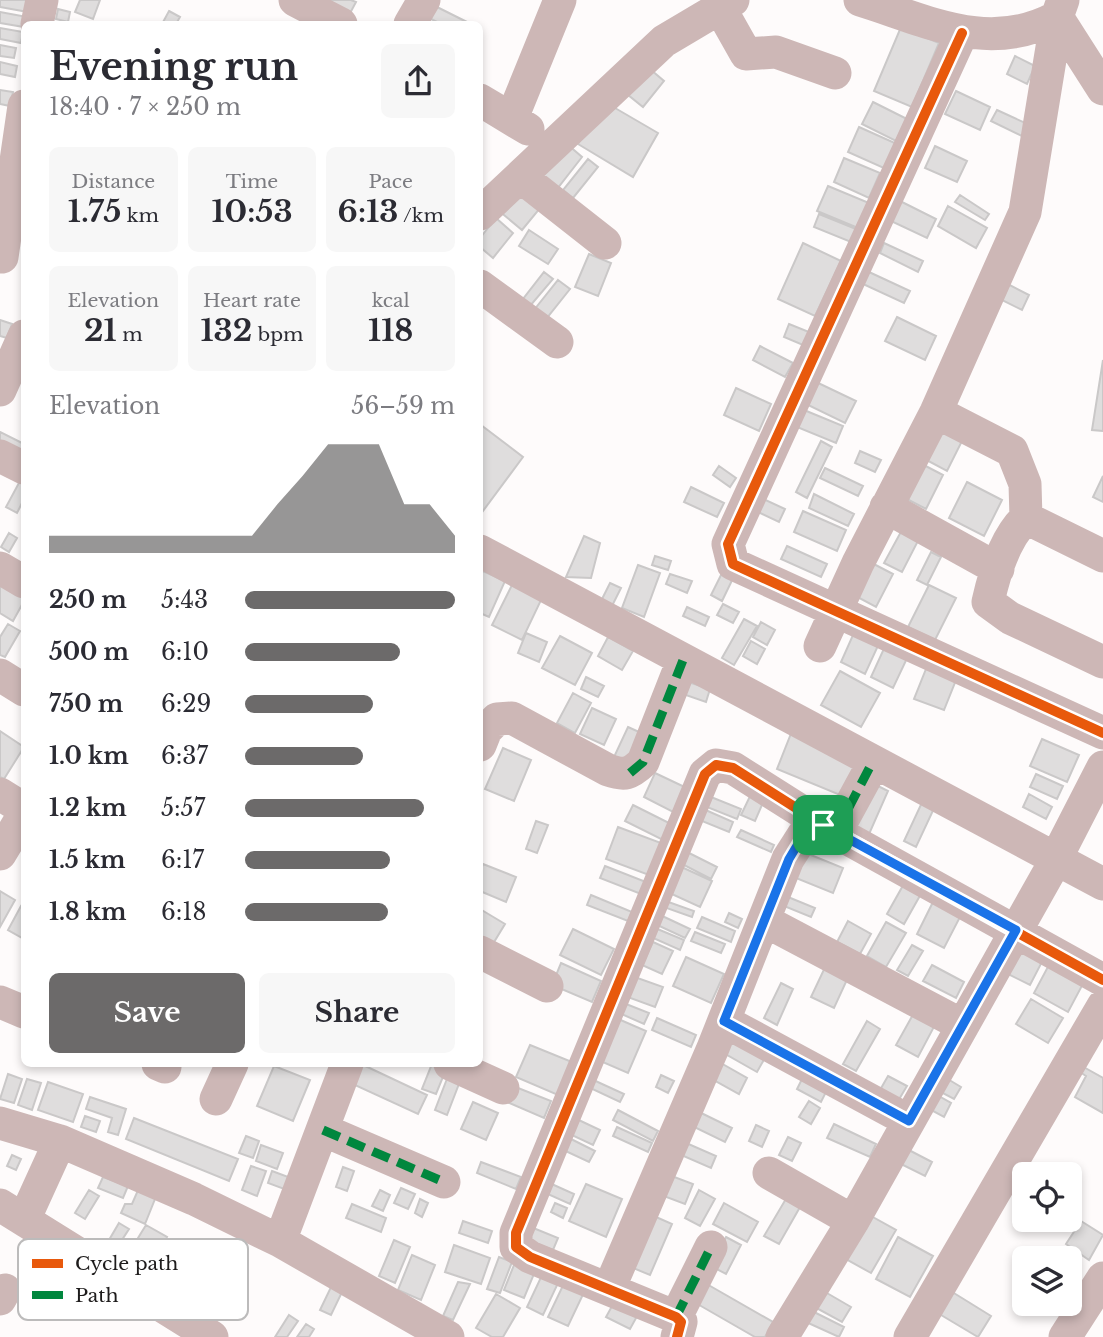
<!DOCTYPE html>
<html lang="en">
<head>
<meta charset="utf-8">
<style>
	:root { --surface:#fff; --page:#f7f7f7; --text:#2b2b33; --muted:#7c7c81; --accent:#6c6a6a }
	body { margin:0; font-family:"Libre Baskerville",serif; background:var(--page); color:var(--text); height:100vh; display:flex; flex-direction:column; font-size:26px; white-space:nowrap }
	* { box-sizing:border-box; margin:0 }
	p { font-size:23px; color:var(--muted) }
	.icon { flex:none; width:38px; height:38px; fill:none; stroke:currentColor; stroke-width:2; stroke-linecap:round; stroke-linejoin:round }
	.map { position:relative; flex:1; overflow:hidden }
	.details { position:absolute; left:21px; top:21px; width:462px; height:1046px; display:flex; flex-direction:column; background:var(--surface); border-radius:10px; box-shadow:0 4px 10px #0003 }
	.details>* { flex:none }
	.buttons { position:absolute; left:1012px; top:1162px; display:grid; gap:14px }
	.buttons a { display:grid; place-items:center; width:70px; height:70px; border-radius:10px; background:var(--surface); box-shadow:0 4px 10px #0003; font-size:35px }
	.pin { position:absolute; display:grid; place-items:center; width:60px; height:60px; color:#fff; margin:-30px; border-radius:14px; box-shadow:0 4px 10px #0006 }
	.round { display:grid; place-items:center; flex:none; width:74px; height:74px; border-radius:10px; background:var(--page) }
	.headline { display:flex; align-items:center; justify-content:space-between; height:119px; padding:0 28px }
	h1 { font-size:38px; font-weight:700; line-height:52px }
	.metrics { display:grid; grid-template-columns:repeat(3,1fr); gap:10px; height:119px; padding:7px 28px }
	.metrics div { display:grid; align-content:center; border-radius:10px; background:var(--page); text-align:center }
	.metrics b { font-size:30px; font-weight:700 }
	.metrics small { font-size:19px; font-weight:400 }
	.metrics p { font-size:19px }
	.chart { height:196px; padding:14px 28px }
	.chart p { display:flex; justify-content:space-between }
	.chart svg { width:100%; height:126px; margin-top:7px; fill:var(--accent); opacity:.7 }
	.action { display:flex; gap:14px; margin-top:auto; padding:14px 28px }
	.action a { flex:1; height:80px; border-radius:10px; background:var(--accent); color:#fff; font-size:28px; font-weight:700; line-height:80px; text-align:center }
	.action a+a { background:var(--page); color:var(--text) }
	ul { padding:0 28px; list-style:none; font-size:23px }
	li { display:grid; grid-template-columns:112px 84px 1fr; align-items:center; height:52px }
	li i { height:18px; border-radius:9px; background:var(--accent) }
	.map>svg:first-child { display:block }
	.building { fill:#dfdddd; stroke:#cac8c8; stroke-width:2 }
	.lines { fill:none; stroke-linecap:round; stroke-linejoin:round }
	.minor { stroke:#cdb7b6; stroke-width:33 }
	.quiet { stroke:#00873e; stroke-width:9; stroke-dasharray:18 9; stroke-linecap:butt }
	.cycleway-casing { stroke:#fff; stroke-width:15 }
	.cycleway { stroke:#e8590c; stroke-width:10 }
	.route-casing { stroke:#fff; stroke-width:14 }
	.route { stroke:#1a73e8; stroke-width:9 }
	.key { fill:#fff; stroke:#bcbbbb; stroke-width:2 }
	.key-label { font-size:19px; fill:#1e1c1c }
</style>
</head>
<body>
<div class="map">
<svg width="1103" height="1337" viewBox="0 0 1103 1337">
	<rect width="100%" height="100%" fill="#fefbfb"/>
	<path class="building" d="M0,0H30L28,12L0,7Z
		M80,0H100L93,19L75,12Z
		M314,0H351L356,2L348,17Z
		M429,3L471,24H441L423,15Z
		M58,9L70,12L68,22L56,19Z
		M169,11L180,17L176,24H162Z
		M0,12L27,17L24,27L0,23Z
		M901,27L939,43L912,107L874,91Z
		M0,28L23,32L21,43L0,39Z
		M0,45L16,48L14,58L0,56Z
		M1015,56L1035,66L1027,84L1007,74Z
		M0,62L17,66L15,77L0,74Z
		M644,64L664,81L643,107L622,90Z
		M0,90L13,92L10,106L0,104Z
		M956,91L990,107L980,130L945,114Z
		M603,101L658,133L633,177L578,144Z
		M873,102L907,119L896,141L862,124Z
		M997,110L1034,127L1028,139L991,121Z
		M859,127L897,144L886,169L848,152Z
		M567,144L582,157L557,189L541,176Z
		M935,146L967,161L957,182L925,168Z
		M844,158L880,173L869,198L834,182Z
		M588,159L598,167L573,198L563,190Z
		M828,186L869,203L858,228L817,211Z
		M517,187L541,207L522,230L498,210Z
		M960,195L989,214L985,220L955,202Z
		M900,201L936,219L927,238L891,221Z
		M948,206L987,228L976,248L938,226Z
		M819,214L856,229L851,242L814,227Z
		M496,218L513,233L493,258L480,247V238Z
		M529,230L558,249L548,264L519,246Z
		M803,243L841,261L815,316L778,299Z
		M884,243L923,261L918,272L880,253Z
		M589,254L611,263L598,296L575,287Z
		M544,272L553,279L530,306L523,299Z
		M869,272L910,291L904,303L863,284Z
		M558,280L570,289L546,319L534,310Z
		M1000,280L1029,295L1022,310L992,295Z
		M897,317L936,336L925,360L885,341Z
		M0,320L12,324L7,338L0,336Z
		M789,324L809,332L803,345L784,337Z
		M760,346L793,363L785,377L753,360Z
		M1103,360V431L1092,430Z
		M814,381L856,401L845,423L804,403Z
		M736,388L771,404L759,431L724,415Z
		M804,410L843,426L836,443L797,427Z
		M937,421L965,435L947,471L919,456Z
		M481,425L523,457L480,515V427Z
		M0,432L22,443L24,437V455L0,445Z
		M821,441L832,447L807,498L796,492Z
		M860,451L881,460L875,472L855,463Z
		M918,462L943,475L926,509L901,496Z
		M719,466L736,478L730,487L713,475Z
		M825,468L863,486L858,496L820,478Z
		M1103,476V502L1093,497Z
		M20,481L24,484V499L17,513L6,507Z
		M967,482L1002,500L984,536L949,518Z
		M691,487L724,503L717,517L684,502Z
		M814,494L854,514L848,526L809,508Z
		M761,498L785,509L779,522L756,511Z
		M803,511L846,530L837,551L794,532Z
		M903,528L920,537L902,572L884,563Z
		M9,533L17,538L9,552L1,547Z
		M584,536L600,543L591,578L566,577Z
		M787,546L827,564L821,577L781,559Z
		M931,552L941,557L927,585L917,580Z
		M655,556L671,561L668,570L652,565Z
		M868,561L893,574L876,607L850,593Z
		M727,563L738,568L722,601L711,595Z
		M638,565L660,573L644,617L622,608Z
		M483,571L505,581L489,617L480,613V578Z
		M0,573L24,587V601L13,621L0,613Z
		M670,574L692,581L687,593L666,584Z
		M513,583L542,598L522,640L492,625Z
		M610,583L621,588L612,606L601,601Z
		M929,585L956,598L935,640L908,627Z
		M723,604L739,612L733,623L717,615Z
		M687,607L709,617L705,626L683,616Z
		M744,619L757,626L734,665L722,658Z
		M761,622L775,630L767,645L753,637Z
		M8,624L20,631L5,657L0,655V637Z
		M857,626L882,637L865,674L841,662Z
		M526,633L547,642L539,662L518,653Z
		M560,636L592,653L575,685L542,668Z
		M608,637L633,651L622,670L598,656Z
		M751,641L765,649L757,664L743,656Z
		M887,642L910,652L893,688L871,677Z
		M926,669L956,680L944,710L914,699Z
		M840,671L880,693L861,727L821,705Z
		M586,677L604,686L598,697L581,689Z
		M682,680L710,689L706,702L677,692Z
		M573,693L591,703L575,733L557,723Z
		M592,708L616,719L604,745L580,734Z
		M628,727L648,736L634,767L614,757Z
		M0,731L24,747L4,779L0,777Z
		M792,731L861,760L845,797L777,769Z
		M1042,739L1079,755L1067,782L1030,766Z
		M503,748L531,760L514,801L485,789Z
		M655,773L691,790L679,815L644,797Z
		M1036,774L1063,786L1057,799L1030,787Z
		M874,784L888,791L866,841L851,834Z
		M752,792L765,798L755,821L741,815Z
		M1029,794L1052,807L1046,819L1023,807Z
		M706,795L741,809L737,819L702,805Z
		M925,796L937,802L916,847L904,841Z
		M633,805L671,824L663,840L625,821Z
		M701,808L733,822L729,832L697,819Z
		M536,821L548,825L537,853L526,849Z
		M618,827L661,843L649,875L606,859Z
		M741,830L774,845L771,852L737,837Z
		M801,851L843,868L833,893L791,876Z
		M687,852L717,867L711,879L682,864Z
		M483,864L516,877L506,902L480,891V873Z
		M675,864L712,881L700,907L663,890Z
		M605,866L646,882L641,894L600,878Z
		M905,882L922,892L904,924L887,914Z
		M0,891L15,900L0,927Z
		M591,895L632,912L628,921L587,905Z
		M788,897L815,908L811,917L784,906Z
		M660,899L694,911L692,917L658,905Z
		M933,902L960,917L944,948L917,934Z
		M21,906L24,908V939L8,930Z
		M480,909L505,924L491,947L480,940Z
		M729,913L742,919L738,928L725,922Z
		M658,914L690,929L685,938L653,923Z
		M702,917L735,931L731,942L697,928Z
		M848,921L871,934L860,954L837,942Z
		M886,922L906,933L886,967L867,956Z
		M655,928L684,940L680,950L651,937Z
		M573,929L614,949L601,975L560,955Z
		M695,932L725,944L721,953L691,941Z
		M1016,941L1045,956L1030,985L1000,970Z
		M653,942L673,951L662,974L642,965Z
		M912,945L923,951L908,976L897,970Z
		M686,957L724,974L711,1003L673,986Z
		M828,961L851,971L834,1008L811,997Z
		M1051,961L1085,980L1068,1012L1034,993Z
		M561,963L601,981L592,1002L552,985Z
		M932,965L964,982L956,998L923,981Z
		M629,975L663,987L655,1007L622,995Z
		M781,983L793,989L777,1025L764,1018Z
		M1031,999L1063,1018L1048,1043L1016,1024Z
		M621,1002L649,1013L644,1024L617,1012Z
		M915,1011L936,1023L918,1057L896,1045Z
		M616,1018L646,1031L628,1073L598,1060Z
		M657,1018L696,1035L691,1047L652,1030Z
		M867,1021L880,1029L856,1071L843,1064Z
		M730,1037L766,1056L757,1072L722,1052Z
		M530,1045L572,1062L558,1095L516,1077Z
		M712,1058L747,1078L739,1094L703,1074Z
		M361,1064L427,1095L418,1114L344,1080Z
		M432,1064L447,1067L436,1094L422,1089Z
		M1080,1065L1103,1078V1113L1075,1097L1086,1076L1077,1070Z
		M274,1066L310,1080L293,1121L257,1106Z
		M450,1071L462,1076L447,1115L435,1110Z
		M806,1071L830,1084L821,1102L797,1089Z
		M8,1074L22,1079L14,1103L0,1099Z
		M661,1075L674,1081L668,1093L656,1087Z
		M888,1076L907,1086L898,1101L880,1090Z
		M589,1078L624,1094L620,1102L586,1086Z
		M946,1078L961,1087L954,1099L939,1091Z
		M27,1079L41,1083L32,1110L18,1105Z
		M48,1082L83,1094L73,1122L38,1110Z
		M513,1086L551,1101L544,1118L507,1102Z
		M930,1091L951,1103L944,1117L922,1105Z
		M90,1097L126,1109L118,1135L108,1132L112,1118L86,1109Z
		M809,1101L820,1108L811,1124L799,1117Z
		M473,1102L498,1113L486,1140L461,1129Z
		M693,1109L732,1128L725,1142L686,1123Z
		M618,1110L658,1131L653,1141L613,1120Z
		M566,1114L600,1130L593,1145L559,1129Z
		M85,1116L100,1121L96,1132L81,1127Z
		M134,1118L238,1159L229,1181L126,1139Z
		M834,1124L876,1144L870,1157L827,1138Z
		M756,1125L769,1131L762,1147L749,1141Z
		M617,1127L652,1143L648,1152L613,1136Z
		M563,1135L595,1151L589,1162L557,1147Z
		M246,1136L259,1141L253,1158L239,1153Z
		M788,1137L801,1143L792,1161L779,1155Z
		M677,1139L716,1156L711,1168L672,1151Z
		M261,1145L283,1153L277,1169L256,1161Z
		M903,1147L932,1162L925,1176L895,1161Z
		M12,1155L21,1159L16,1170L7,1166Z
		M481,1162L521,1177L516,1189L477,1173Z
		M251,1166L266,1171L257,1196L242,1190Z
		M343,1167L354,1171L347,1191L336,1187Z
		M272,1171L299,1181L295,1193L268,1183Z
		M661,1172L693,1184L685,1204L653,1192Z
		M103,1177L128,1186L123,1198L98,1188Z
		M142,1181L159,1189L145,1224L121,1213L125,1204H132Z
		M545,1181L574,1194L570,1204L541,1191Z
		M586,1184L622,1199L606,1237L569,1221Z
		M401,1188L415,1194L408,1209L394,1203Z
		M89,1190L99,1196L85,1219L75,1213Z
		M380,1190L390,1195L383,1211L372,1206Z
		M699,1190L715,1199L700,1226L685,1218Z
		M790,1192L804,1200L779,1244L764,1236Z
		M420,1199L428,1203L422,1217L415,1213Z
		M555,1203L567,1208L563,1218L551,1212Z
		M724,1203L758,1222L747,1242L713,1224Z
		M352,1204L386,1218L381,1232L346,1218Z
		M862,1211L896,1230L871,1273L837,1254Z
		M647,1213L672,1224L650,1275L626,1265Z
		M463,1221L492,1231L488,1243L459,1233Z
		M1081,1221L1103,1235L1089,1260L1066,1244Z
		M119,1223L129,1229L118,1246L109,1240Z
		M146,1225L167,1237L152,1264L130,1251Z
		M526,1225L558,1238L553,1250L521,1238Z
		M726,1237L741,1245L726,1274L711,1266Z
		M898,1237L933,1256L910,1297L876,1279Z
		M394,1240L410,1247L395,1283L379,1276Z
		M454,1245L490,1258L481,1284L445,1272Z
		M412,1255L435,1265L421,1300L398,1290Z
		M499,1257L512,1262L500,1293L487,1289Z
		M516,1260L536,1269L524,1298L504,1290Z
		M543,1273L559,1281L543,1315L527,1307Z
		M567,1277L587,1286L568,1326L548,1317Z
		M698,1279L773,1322L765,1337H755L687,1298Z
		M458,1282L470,1284L453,1320L443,1316Z
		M332,1285L343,1290L331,1315L320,1310Z
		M820,1289L851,1307L842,1322L811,1305Z
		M949,1290L991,1316L978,1337L936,1312Z
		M496,1294L520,1308L503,1337H492L476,1328Z
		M617,1297L641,1309L630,1329L606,1317Z
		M812,1311L844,1327L839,1337L806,1322Z
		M289,1315L298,1321L287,1337H275Z
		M306,1324L314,1329L309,1337H297Z"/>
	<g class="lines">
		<path class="minor" d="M295,0L341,24
			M860,0C928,21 989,54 1057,17
			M720,8L746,54L776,52L835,73
			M1057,17L1103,89
			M37,24L42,0
			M410,24L424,0
			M962,33L728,544L733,564L1103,733
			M480,100L528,129
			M512,118L560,0
			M521,177L605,243
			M480,214L664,41L733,0
			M2,257L24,106
			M480,286L557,342
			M0,390L24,336
			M936,412L1012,451L1025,484L1026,518C1005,537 994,575 988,602L1010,618L1103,662
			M0,456L24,468
			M886,507L998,569
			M1026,518L1103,556
			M480,551L1103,884
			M0,568L24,582
			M820,646L858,563L936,412L1025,212L1057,17L1063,0
			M0,675L24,690
			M480,745L486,730L497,719L512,718L608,770C625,776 630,774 643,762L683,660
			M0,794L24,809
			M836,832L867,775
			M0,854L24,814
			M765,921L962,1025
			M480,952L547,986
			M0,1002L24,1012
			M724,1021L909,1121
			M158,1064L165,1067
			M347,1064L280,1241L448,1337
			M450,1064L503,1088
			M216,1099L232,1064
			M0,1123L60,1141
			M323,1130L444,1182
			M769,1173L853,1221
			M0,1205L212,1337
			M24,1220L60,1141L194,1199L280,1241
			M609,1289L713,1048L788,859L804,834L823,825
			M0,1299L5,1290
			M676,1317L711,1247
			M677,1337L681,1322L676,1317L530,1257L516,1247V1233L705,774L716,765L733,768L823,825L1103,980
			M782,1337L853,1221L1048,874L1103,767
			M910,1337L1103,1006
			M1065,1337L1103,1278"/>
		<path class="quiet" d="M630,773L643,762L683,660
			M836,832L873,761
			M323,1130L444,1182
			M676,1317L711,1247"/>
		<defs>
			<path id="cycleway" d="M962,33L728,544L733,564L1103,733
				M677,1337L681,1322L676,1317L530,1257L516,1247V1233L705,774L716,765L733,768L823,825L1103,980"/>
		</defs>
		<use href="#cycleway" class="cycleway-casing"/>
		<use href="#cycleway" class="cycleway"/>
	</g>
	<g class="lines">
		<defs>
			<path id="route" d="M823,825L1016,930L909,1121L724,1021L789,859L804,834Z"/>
		</defs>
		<use href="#route" class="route-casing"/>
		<use href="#route" class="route"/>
	</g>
	<rect x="18" y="1239" width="230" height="81" rx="10" class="key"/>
	<rect x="32" y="1259" width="31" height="9" fill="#e8590c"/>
	<rect x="32" y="1291" width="31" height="8" fill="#00873e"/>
	<g class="key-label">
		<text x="75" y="1270">Cycle path</text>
		<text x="75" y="1302">Path</text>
	</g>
</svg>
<div class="buttons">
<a><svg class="icon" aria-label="locate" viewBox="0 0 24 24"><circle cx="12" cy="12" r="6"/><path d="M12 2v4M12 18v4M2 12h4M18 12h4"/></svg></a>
<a><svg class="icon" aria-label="layers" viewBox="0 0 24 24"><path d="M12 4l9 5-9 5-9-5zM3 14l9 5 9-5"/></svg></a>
</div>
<div class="pin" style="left:823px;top:825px;background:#1e9e55"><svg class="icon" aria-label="arrive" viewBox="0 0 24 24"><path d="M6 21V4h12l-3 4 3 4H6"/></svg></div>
<section class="details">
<div class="headline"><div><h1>Evening run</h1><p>18:40 · 7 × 250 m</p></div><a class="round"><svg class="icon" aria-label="share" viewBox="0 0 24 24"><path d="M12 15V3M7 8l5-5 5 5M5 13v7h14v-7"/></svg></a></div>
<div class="metrics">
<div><p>Distance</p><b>1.75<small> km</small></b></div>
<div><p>Time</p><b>10:53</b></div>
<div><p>Pace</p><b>6:13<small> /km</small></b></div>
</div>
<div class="metrics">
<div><p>Elevation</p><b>21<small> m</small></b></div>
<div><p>Heart rate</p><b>132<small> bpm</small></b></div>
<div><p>kcal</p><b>118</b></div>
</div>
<div class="chart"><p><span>Elevation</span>56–59 m</p>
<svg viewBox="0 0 160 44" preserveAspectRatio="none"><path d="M0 44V38L10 38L20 38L30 38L40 38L50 38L60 38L70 38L80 38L90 27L100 17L110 6L120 6L130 6L140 27L150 27L160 38V44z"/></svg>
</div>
<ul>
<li><b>250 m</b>5:43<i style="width:100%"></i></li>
<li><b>500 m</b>6:10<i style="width:74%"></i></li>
<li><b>750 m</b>6:29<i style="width:61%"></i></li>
<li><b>1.0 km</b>6:37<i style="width:56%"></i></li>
<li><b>1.2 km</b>5:57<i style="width:85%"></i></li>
<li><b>1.5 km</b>6:17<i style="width:69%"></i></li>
<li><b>1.8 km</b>6:18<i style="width:68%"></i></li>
</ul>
<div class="action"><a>Save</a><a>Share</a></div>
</section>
</div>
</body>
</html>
